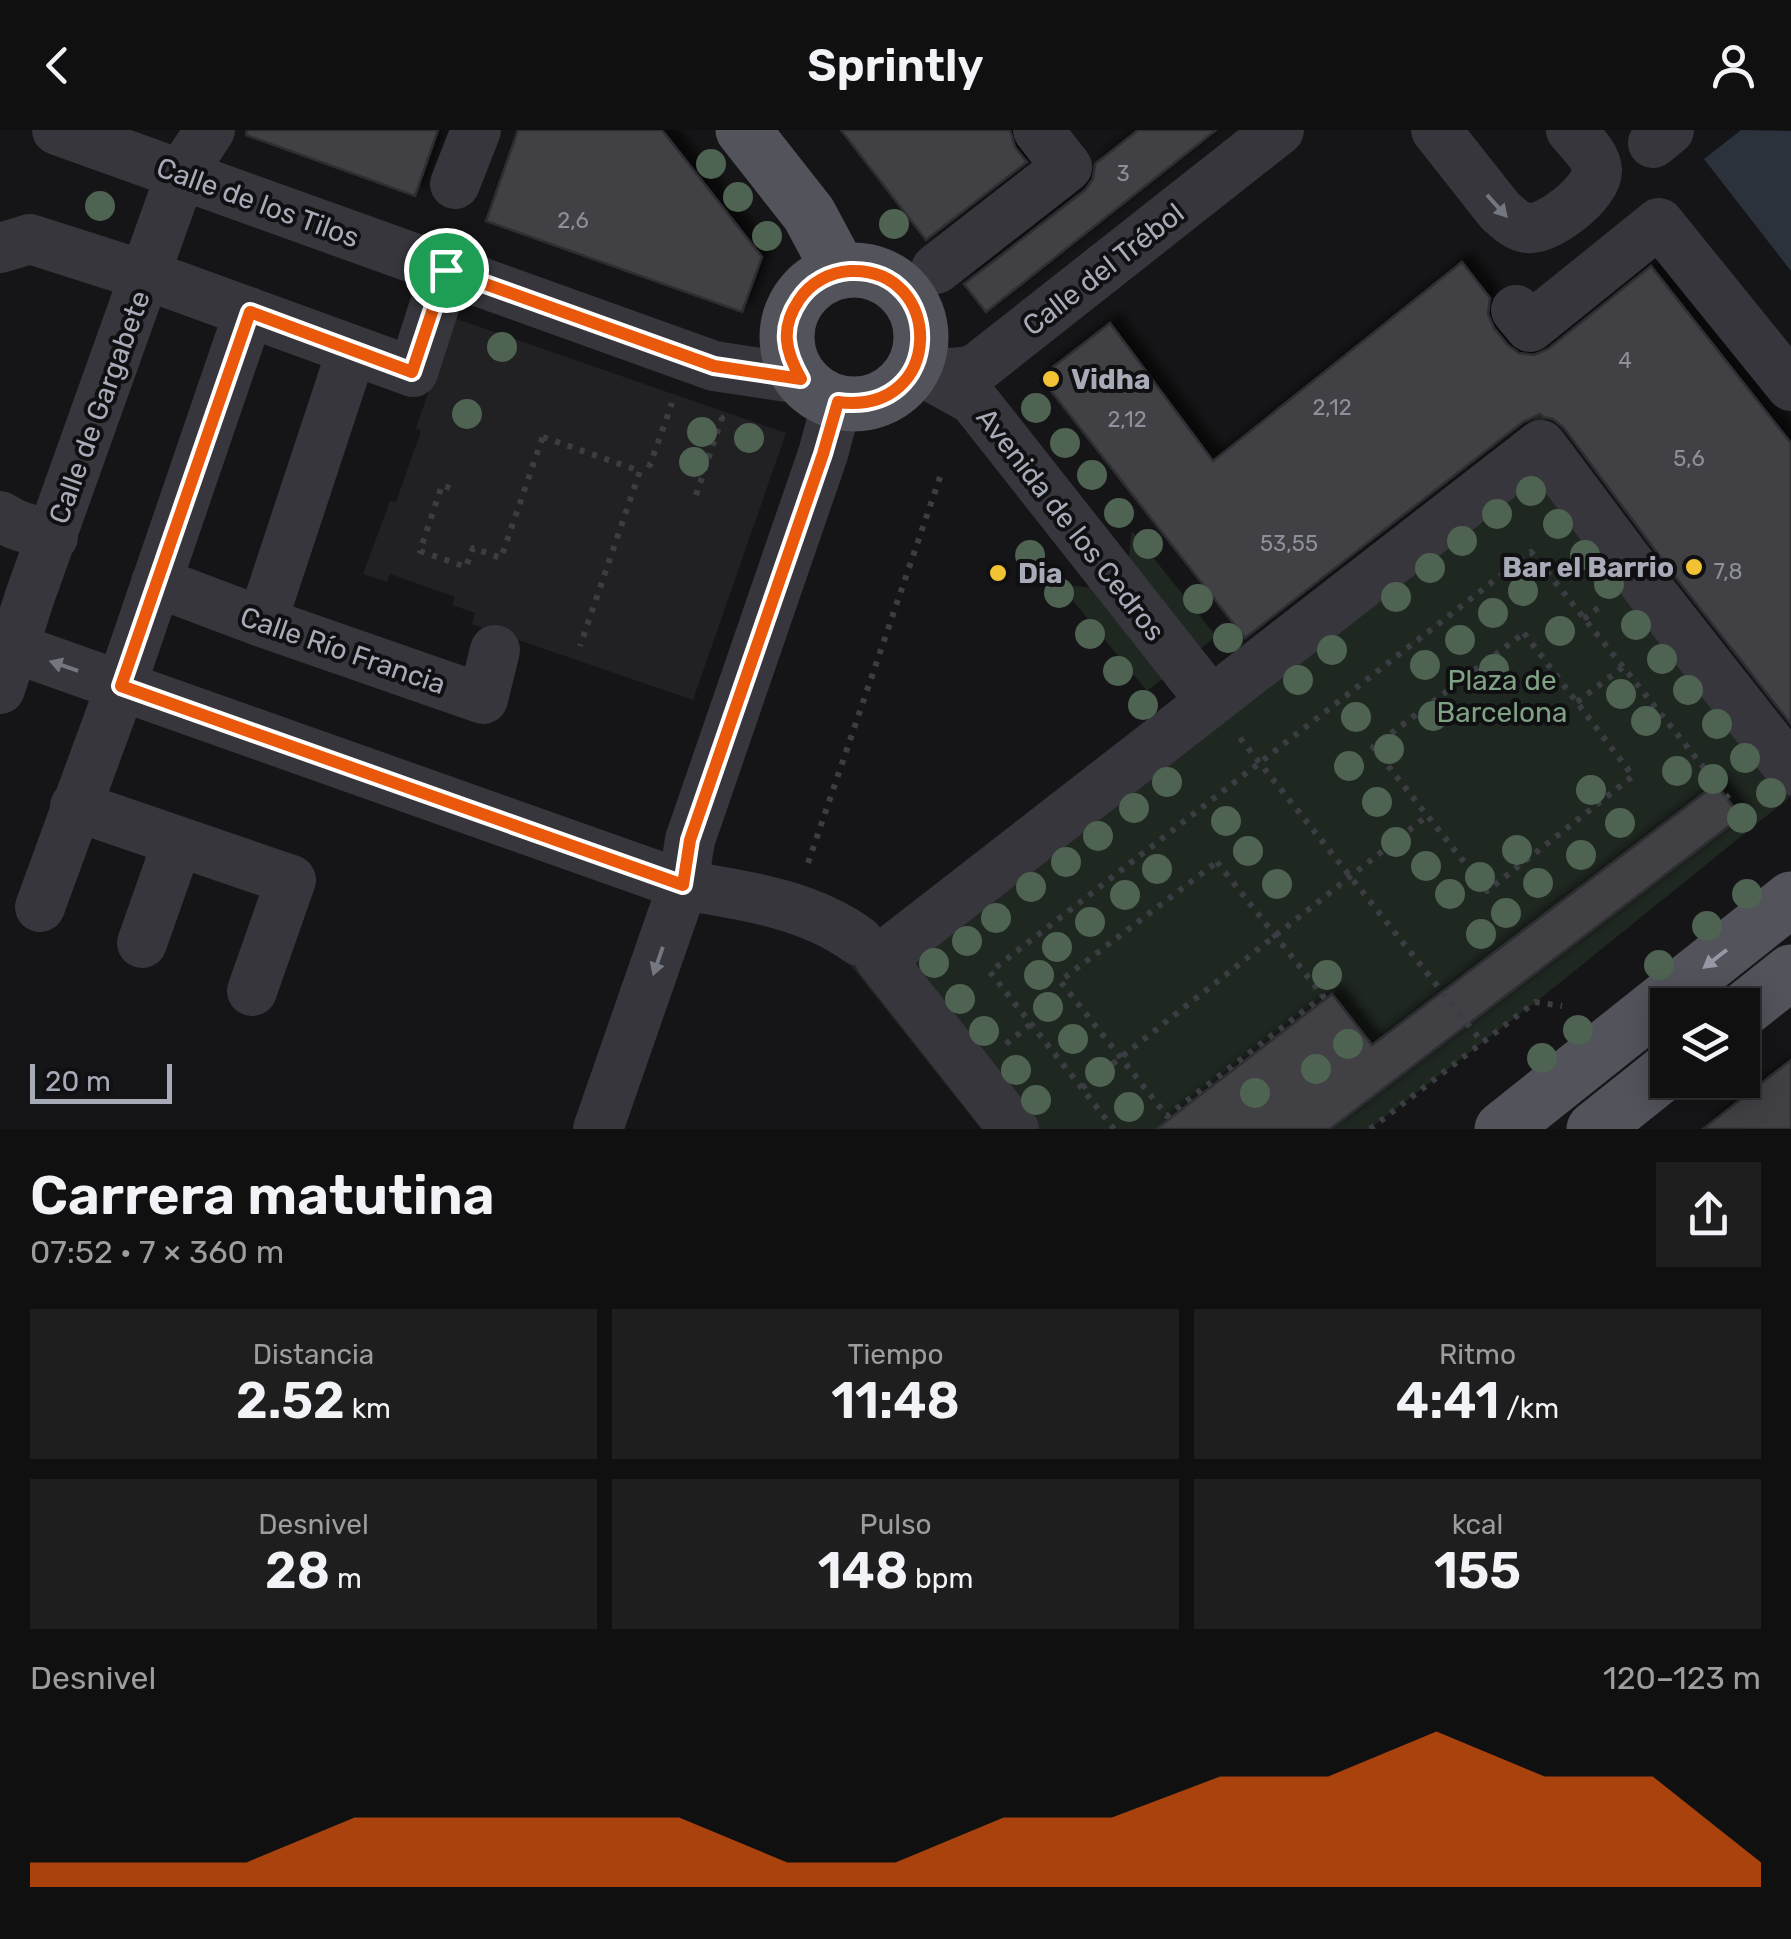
<!DOCTYPE html>
<html lang="es">
<head>
<meta charset="utf-8">
<style>
	:root { --surface:#101011; --page:#1e1e1f; --text:#f1f3f6; --muted:#9c9d9f; --line:#303031; --accent:#ea580c }
	body { margin:0; font-family:Rubik,sans-serif; background:var(--page); color:var(--text); height:100vh; display:flex; flex-direction:column; font-size:38px; white-space:nowrap }
	* { box-sizing:border-box; margin:0 }
	p { font-size:32px; color:var(--muted) }
	.icon { flex:none; width:55px; height:55px; fill:none; stroke:currentColor; stroke-width:2; stroke-linecap:round; stroke-linejoin:round }
	.map { position:relative; height:999px; overflow:hidden }
	.details { display:flex; flex-direction:column; background:var(--surface); flex:1 }
	.details>* { flex:none }
	.tools { position:absolute; left:1650px; top:858px; display:grid; gap:20px }
	.tools a { display:grid; place-items:center; width:110px; height:110px; border-radius:0px; background:var(--surface); box-shadow:0 5px 25px #0003,0 0 0 2px var(--line); font-size:50px }
	.scale { position:absolute; left:30px; bottom:25px; width:142px; box-sizing:border-box; padding-left:10px; border:5px solid #a7aab7; border-top:0; font-size:28px; line-height:35px; white-space:nowrap; color:#a7aab7; -webkit-text-stroke:8px #101012; paint-order:stroke }
	.pin { position:absolute; display:grid; place-items:center; width:85px; height:85px; color:#fff; margin:-42px; border:5px solid #fff; border-radius:50%; box-shadow:0 2px 10px #0007 }
	.round { display:grid; place-items:center; flex:none; width:105px; height:105px; border-radius:0px; background:var(--page) }
	.head { display:flex; align-items:center; justify-content:space-between; height:170px; padding:0 30px }
	h1 { font-size:55px; font-weight:600; line-height:75px }
	.metrics { display:grid; grid-template-columns:repeat(3,1fr); gap:15px; height:170px; padding:10px 30px }
	.metrics div { display:grid; align-content:center; border-radius:0px; background:var(--page); text-align:center }
	.metrics b { font-size:50px; font-weight:600 }
	.metrics small { font-size:28px; font-weight:400 }
	.metrics p { font-size:28px }
	.chart { height:280px; padding:20px 30px }
	.chart p { display:flex; justify-content:space-between }
	.chart svg { width:100%; height:180px; margin-top:10px; fill:var(--accent); opacity:.7 }
	header { display:flex; justify-content:space-between; align-items:center; height:130px; padding:0 30px; background:var(--surface); font-size:45px; font-weight:600 }
	.map>svg:first-child { display:block }
	.built { fill:#212124 }
	.green { fill:#1f2721 }
	.water { fill:#2b323b }
	.building { fill:#3f3f44; stroke:#2f2f33; stroke-width:2.5; filter:url(#shadow) }
	.lines { fill:none; stroke-linecap:round; stroke-linejoin:round }
	.path { stroke:#3c3d43; stroke-width:6; stroke-dasharray:5 8; stroke-linecap:butt }
	.minor { stroke:#36363c; stroke-width:50 }
	.major { stroke:#52535b; stroke-width:55 }
	.tree { fill:#4f6352 }
	.oneway { fill:#747680 }
	.oneway2 { fill:#9699a5 }
	.route-casing { stroke:#fff; stroke-width:20 }
	.route { stroke:#ea580c; stroke-width:12 }
	.poi-dot { fill:#f1c233; stroke:#101012; stroke-width:4 }
	.labels { text-anchor:middle; stroke-width:8; stroke-linejoin:round; paint-order:stroke }
	.number-label { font-size:22px; fill:#8d8f9a }
	.street-label { font-size:28px; fill:#a7aab7; stroke:#101012 }
	.poi-label { font-size:28px; font-weight:bold; fill:#a7aab7; stroke:#101012; text-anchor:start }
	.park-label { font-size:28px; fill:#7ea283; stroke:#101012 }
</style>
</head>
<body>
<header><svg class="icon" aria-label="back" viewBox="0 0 24 24"><path d="M15 5l-7 7 7 7"/></svg>Sprintly<svg class="icon" aria-label="person" viewBox="0 0 24 24"><circle cx="12" cy="8" r="4"/><path d="M4 21q1-7 8-7t8 7"/></svg></header>
<div class="map">
<svg width="1791" height="999" viewBox="0 0 1791 999">
	<defs>
		<filter id="shadow"><feDropShadow dx="9" dy="-9" stdDeviation="5" flood-color="#0009"/></filter>
	</defs>
	<rect width="100%" height="100%" fill="#151517"/>
	<path class="built" d="M454,188L786,303L693,570L472,494L475,483L452,475L455,467L390,444L387,452L363,444L390,371L396,372L421,301L416,298Z"/>
	<path class="green" d="M1540,284L1791,603V666L1546,864L1369,999H1330L1741,687L1716,654L1262,999H981L849,833L1348,434Z
		M1132,401L1216,506L1195,523L1127,440Z
		M1059,454L1102,459L1170,543L1147,561Z"/>
	<path class="water" d="M1741,0L1791,1V141L1704,29Z"/>
	<path class="building" d="M247,0H438L415,66L246,5Z
		M518,0H662L762,127L742,182L486,91Z
		M841,0H1010L1015,17L1027,32L926,110Z
		M1138,0H1216L986,182L964,154L1085,60L1093,49L1095,34Z
		M1462,132L1490,168L1488,184L1494,198L1508,215L1519,223L1534,225L1548,219L1651,136L1791,313V594L1673,444L1564,298L1553,289L1543,287L1540,284L1523,292L1245,508L1040,247L1110,193L1213,331Z
		M1716,654L1741,687L1330,999H1156L1332,864L1372,915Z
		M1791,930V999H1703Z"/>
	<g class="lines">
		<path class="path" d="M543,307L640,341L580,516
			M647,334L650,335L672,273
			M450,358L442,355L420,421L466,437L473,418L501,428L544,303
			M696,365L722,288L716,286
			M1584,489L1603,474
			M1524,503L1633,646L1487,761L1373,617Z
			M1577,572L1623,537
			M1240,608L1482,912
			M1217,732L1323,866L1167,986L1060,851Z
			M808,733L940,347
			M1006,914L1031,894
			M1082,958L1427,686
			M1114,999L990,842L1531,422L1729,669
			M1370,999L1535,872L1562,876"/>
		<path class="minor" d="M57,0L714,236L801,249
			M1436,0L1500,81C1508,88 1517,97 1527,98C1548,101 1598,62 1597,40C1596,25 1580,11 1571,0
			M1653,13L1669,0
			M455,54L476,0
			M0,118L30,109L174,155L413,242L446,140
			M936,139L1067,37L1038,0
			M1516,180L1530,197L1659,93L1791,256
			M916,233C938,243 953,246 976,239L1279,0
			M914,237L972,269L979,277L1211,571
			M0,386L14,394L53,407
			M156,452L262,492L483,569L495,520
			M262,492L352,220
			M0,513L683,755C743,765 809,774 859,811
			M0,559L30,466L181,44L210,0
			M75,676L291,750L252,861
			M40,777L121,556L249,182
			M142,813L178,711
			M598,999L683,755L690,710L823,324L837,272
			M1014,999L880,829L1541,315L1650,461L1791,640"/>
		<path class="major" d="M743,0L809,84L840,142
			M787 207a67 67 0 1 1 134 0a67 67 0 1 1-134 0Z
			M1742,881L1791,842
			M1502,999L1791,769
			M1594,999L1668,940"/>
	</g>
	<g class="tree">
		<circle cx="711" cy="34" r="15"/>
		<circle cx="738" cy="67" r="15"/>
		<circle cx="100" cy="76" r="15"/>
		<circle cx="894" cy="94" r="15"/>
		<circle cx="767" cy="106" r="15"/>
		<circle cx="502" cy="217" r="15"/>
		<circle cx="1036" cy="278" r="15"/>
		<circle cx="467" cy="284" r="15"/>
		<circle cx="702" cy="302" r="15"/>
		<circle cx="749" cy="308" r="15"/>
		<circle cx="1065" cy="313" r="15"/>
		<circle cx="694" cy="332" r="15"/>
		<circle cx="1092" cy="345" r="15"/>
		<circle cx="1531" cy="361" r="15"/>
		<circle cx="1119" cy="383" r="15"/>
		<circle cx="1497" cy="384" r="15"/>
		<circle cx="1558" cy="394" r="15"/>
		<circle cx="1462" cy="411" r="15"/>
		<circle cx="1148" cy="414" r="15"/>
		<circle cx="1030" cy="425" r="15"/>
		<circle cx="1585" cy="425" r="15"/>
		<circle cx="1430" cy="438" r="15"/>
		<circle cx="1609" cy="454" r="15"/>
		<circle cx="1523" cy="461" r="15"/>
		<circle cx="1059" cy="463" r="15"/>
		<circle cx="1396" cy="467" r="15"/>
		<circle cx="1198" cy="469" r="15"/>
		<circle cx="1493" cy="483" r="15"/>
		<circle cx="1636" cy="495" r="15"/>
		<circle cx="1560" cy="501" r="15"/>
		<circle cx="1090" cy="504" r="15"/>
		<circle cx="1228" cy="508" r="15"/>
		<circle cx="1460" cy="510" r="15"/>
		<circle cx="1332" cy="520" r="15"/>
		<circle cx="1662" cy="529" r="15"/>
		<circle cx="1425" cy="535" r="15"/>
		<circle cx="1494" cy="539" r="15"/>
		<circle cx="1118" cy="541" r="15"/>
		<circle cx="1298" cy="550" r="15"/>
		<circle cx="1688" cy="560" r="15"/>
		<circle cx="1621" cy="564" r="15"/>
		<circle cx="1143" cy="575" r="15"/>
		<circle cx="1433" cy="586" r="15"/>
		<circle cx="1356" cy="587" r="15"/>
		<circle cx="1646" cy="591" r="15"/>
		<circle cx="1717" cy="594" r="15"/>
		<circle cx="1389" cy="619" r="15"/>
		<circle cx="1745" cy="628" r="15"/>
		<circle cx="1349" cy="636" r="15"/>
		<circle cx="1677" cy="641" r="15"/>
		<circle cx="1713" cy="649" r="15"/>
		<circle cx="1167" cy="652" r="15"/>
		<circle cx="1591" cy="660" r="15"/>
		<circle cx="1771" cy="663" r="15"/>
		<circle cx="1377" cy="672" r="15"/>
		<circle cx="1134" cy="678" r="15"/>
		<circle cx="1742" cy="688" r="15"/>
		<circle cx="1226" cy="691" r="15"/>
		<circle cx="1620" cy="693" r="15"/>
		<circle cx="1098" cy="706" r="15"/>
		<circle cx="1396" cy="712" r="15"/>
		<circle cx="1517" cy="720" r="15"/>
		<circle cx="1248" cy="721" r="15"/>
		<circle cx="1581" cy="725" r="15"/>
		<circle cx="1066" cy="732" r="15"/>
		<circle cx="1426" cy="736" r="15"/>
		<circle cx="1157" cy="739" r="15"/>
		<circle cx="1480" cy="747" r="15"/>
		<circle cx="1538" cy="753" r="15"/>
		<circle cx="1277" cy="754" r="15"/>
		<circle cx="1031" cy="757" r="15"/>
		<circle cx="1450" cy="764" r="15"/>
		<circle cx="1747" cy="764" r="15"/>
		<circle cx="1125" cy="765" r="15"/>
		<circle cx="1506" cy="783" r="15"/>
		<circle cx="996" cy="788" r="15"/>
		<circle cx="1090" cy="792" r="15"/>
		<circle cx="1707" cy="796" r="15"/>
		<circle cx="1481" cy="804" r="15"/>
		<circle cx="967" cy="811" r="15"/>
		<circle cx="1057" cy="817" r="15"/>
		<circle cx="934" cy="833" r="15"/>
		<circle cx="1659" cy="835" r="15"/>
		<circle cx="1039" cy="845" r="15"/>
		<circle cx="1327" cy="845" r="15"/>
		<circle cx="960" cy="869" r="15"/>
		<circle cx="1048" cy="877" r="15"/>
		<circle cx="1578" cy="900" r="15"/>
		<circle cx="984" cy="901" r="15"/>
		<circle cx="1073" cy="909" r="15"/>
		<circle cx="1348" cy="914" r="15"/>
		<circle cx="1542" cy="928" r="15"/>
		<circle cx="1316" cy="939" r="15"/>
		<circle cx="1016" cy="940" r="15"/>
		<circle cx="1100" cy="942" r="15"/>
		<circle cx="1255" cy="963" r="15"/>
		<circle cx="1036" cy="970" r="15"/>
		<circle cx="1129" cy="977" r="15"/>
	</g>
	<defs><path id="oneway-solid" d="M-6-.8H1V-3.2L6.5 0L1 3.2V.8H-6Z" transform="scale(2.5)"/></defs>
	<g class="oneway">
		<use href="#oneway-solid" transform="translate(1497 76) rotate(48)"/>
		<use href="#oneway-solid" transform="translate(64 536) rotate(-161)"/>
		<use href="#oneway-solid" transform="translate(658 831) rotate(109)"/>
	</g>
	<use class="oneway2" href="#oneway-solid" transform="translate(1715 829) rotate(142)"/>
	<g class="lines">
		<defs>
			<path id="route" d="M446,140L714,236L801,249C785,221 780,198 799,170C810,153 830,142 850,141C945,137 946,286 838,272L823,324L690,710L683,755L121,556L250,182L412,242Z"/>
		</defs>
		<use href="#route" class="route-casing"/>
		<use href="#route" class="route"/>
	</g>
	<g class="poi-dot">
		<circle cx="1051" cy="249" r="10"/>
		<circle cx="1694" cy="437" r="10"/>
		<circle cx="998" cy="443" r="10"/>
	</g>
	<g class="labels">
		<g class="number-label">
			<text x="1123" y="51">3</text>
			<text x="573" y="98">2,6</text>
			<text x="1625" y="238">4</text>
			<text x="1332" y="285">2,12</text>
			<text x="1127" y="297">2,12</text>
			<text x="1689" y="336">5,6</text>
			<text x="1289" y="421">53,55</text>
			<text x="1728" y="449">7,8</text>
		</g>
		<g class="street-label">
			<text transform="translate(258 72) rotate(20)" y="10">Calle de los Tilos</text>
			<text transform="translate(1103 139) rotate(-38)" y="10">Calle del Trébol</text>
			<text transform="translate(99 277) rotate(-70)" y="10">Calle de Gargabete</text>
			<text transform="translate(1071 394) rotate(52)" y="10">Avenida de los Cedros</text>
			<text transform="translate(343 520) rotate(19)" y="10">Calle Río Francia</text>
		</g>
		<g class="poi-label">
			<text x="1071" y="259">Vidha</text>
			<text x="1674" y="447" text-anchor="end">Bar el Barrio</text>
			<text x="1018" y="453">Dia</text>
		</g>
		<g class="park-label">
			<text x="1502" y="560">Plaza de<tspan x="1502" dy="32">Barcelona</tspan></text>
		</g>
	</g>
</svg>
<div class="tools">
<a><svg class="icon" aria-label="layers" viewBox="0 0 24 24"><path d="M12 4l9 5-9 5-9-5zM3 14l9 5 9-5"/></svg></a>
</div>
<div class="scale">20 m</div>
<div class="pin" style="left:446px;top:140px;background:#1e9e55"><svg class="icon" aria-label="arrive" viewBox="0 0 24 24"><path d="M6 21V4h12l-3 4 3 4H6"/></svg></div>
</div>
<section class="details">
<div class="head"><div><h1>Carrera matutina</h1><p>07:52 · 7 × 360 m</p></div><a class="round"><svg class="icon" aria-label="share" viewBox="0 0 24 24"><path d="M12 15V3M7 8l5-5 5 5M5 13v7h14v-7"/></svg></a></div>
<div class="metrics">
<div><p>Distancia</p><b>2.52<small> km</small></b></div>
<div><p>Tiempo</p><b>11:48</b></div>
<div><p>Ritmo</p><b>4:41<small> /km</small></b></div>
</div>
<div class="metrics">
<div><p>Desnivel</p><b>28<small> m</small></b></div>
<div><p>Pulso</p><b>148<small> bpm</small></b></div>
<div><p>kcal</p><b>155</b></div>
</div>
<div class="chart"><p><span>Desnivel</span>120–123 m</p>
<svg viewBox="0 0 160 44" preserveAspectRatio="none"><path d="M0 44V38L10 38L20 38L30 27L40 27L50 27L60 27L70 38L80 38L90 27L100 27L110 17L120 17L130 6L140 17L150 17L160 38V44z"/></svg>
</div>
</section>
</body>
</html>
